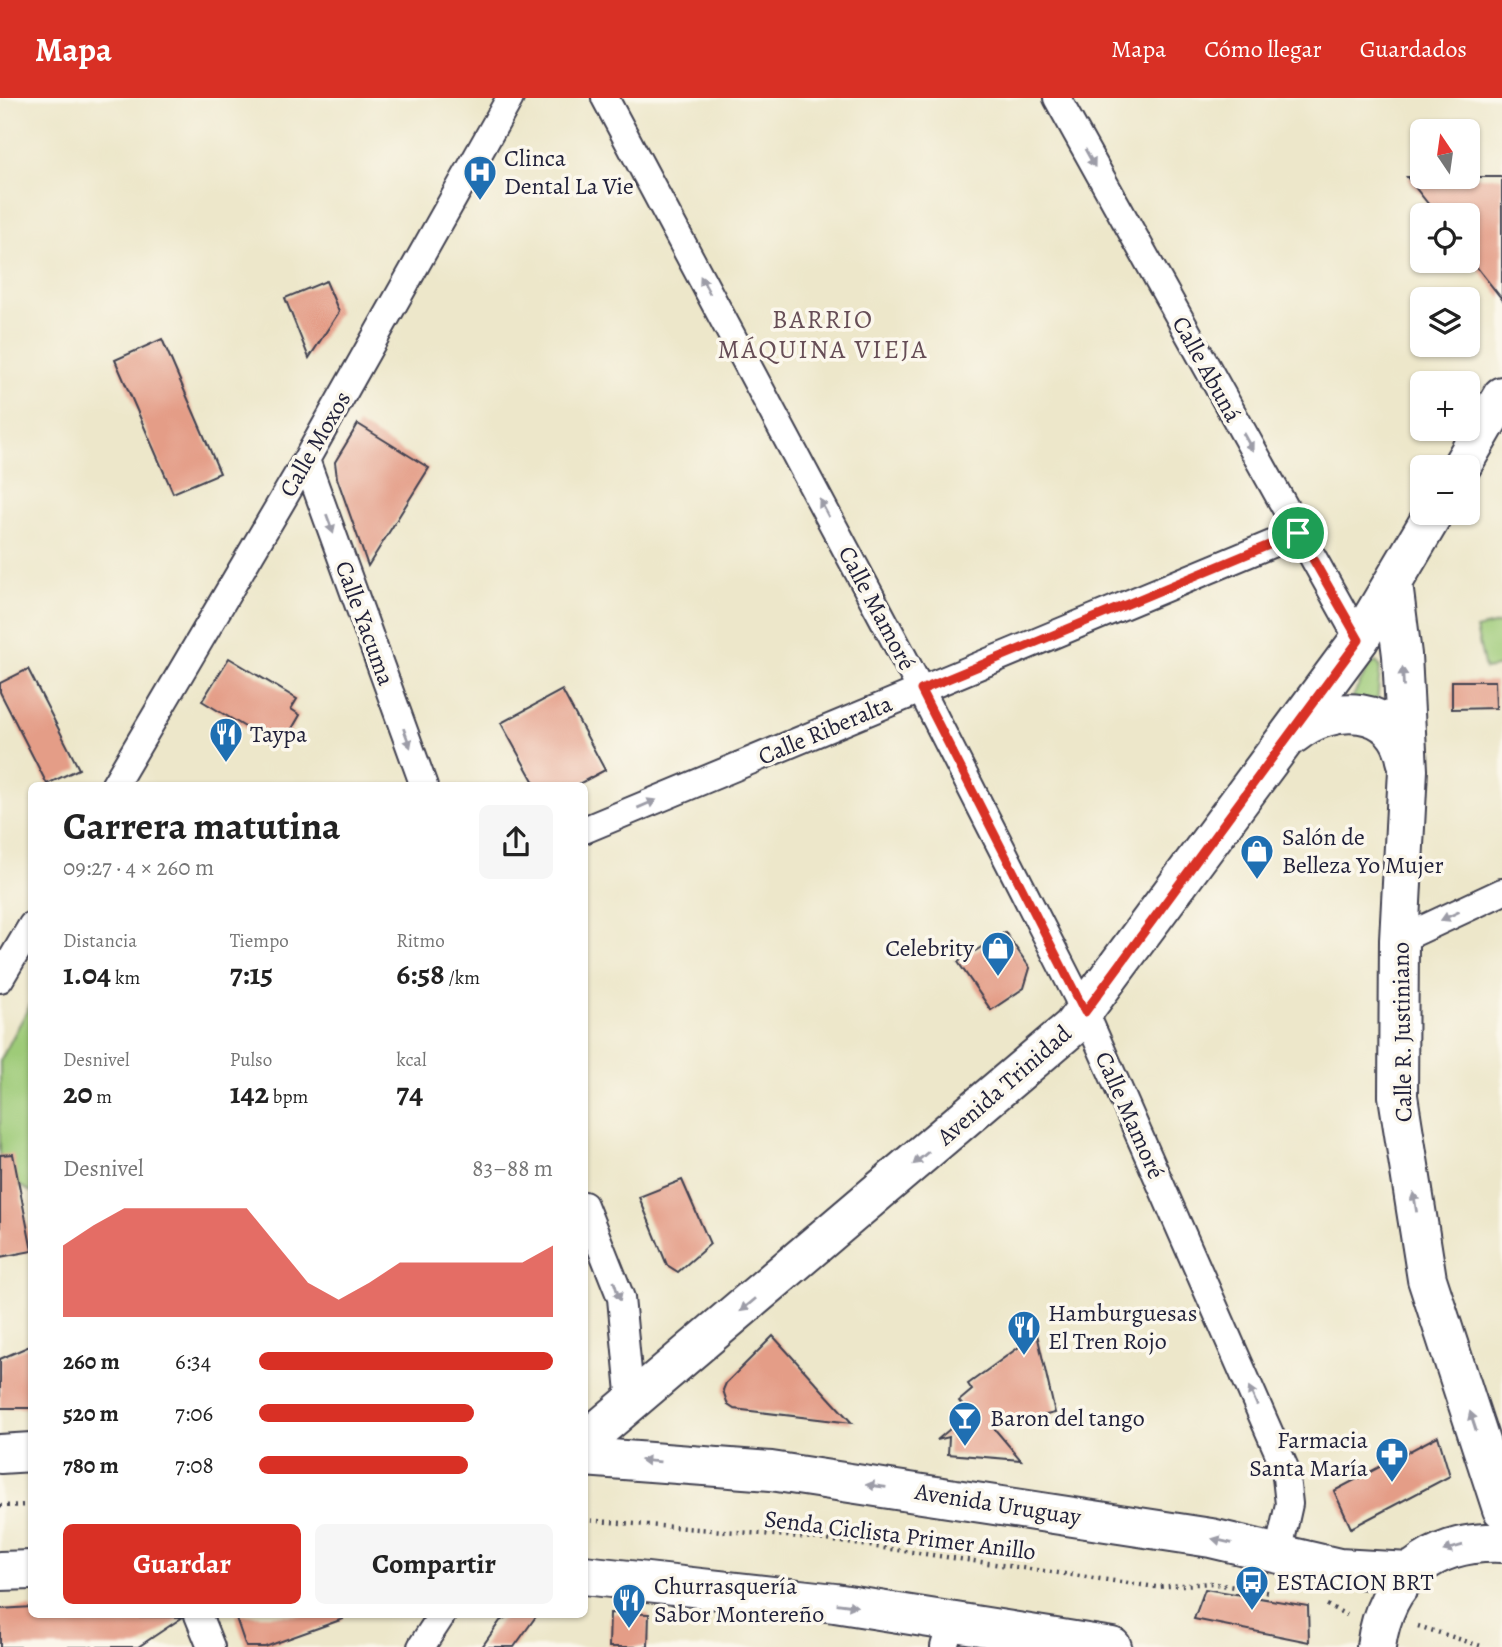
<!DOCTYPE html>
<html lang="es">
<head>
<meta charset="utf-8">
<style>
	:root { --surface:#fff; --page:#f6f6f6; --text:#222; --muted:#767676; --accent:#d93025 }
	body { margin:0; font-family:Alegreya,serif; background:var(--page); color:var(--text); height:100vh; display:flex; flex-direction:column; font-size:26px; white-space:nowrap }
	* { box-sizing:border-box; margin:0 }
	p { font-size:23px; color:var(--muted) }
	.icon { flex:none; width:38px; height:38px; fill:none; stroke:currentColor; stroke-width:2; stroke-linecap:round; stroke-linejoin:round }
	.map { position:relative; flex:1; overflow:hidden }
	.sheet { position:absolute; left:28px; top:684px; width:560px; height:836px; display:flex; flex-direction:column; background:var(--surface); border-radius:10px; box-shadow:0 2px 5px #0004 }
	.sheet>* { flex:none }
	.needle { width:46px; rotate:347deg }
	.buttons { position:absolute; left:1410px; top:21px; display:grid; gap:14px }
	.buttons a { display:grid; place-items:center; width:70px; height:70px; border-radius:10px; background:var(--surface); box-shadow:0 2px 5px #0004; font-size:35px }
	.pin { position:absolute; display:grid; place-items:center; width:60px; height:60px; color:#fff; margin:-30px; border:4px solid #fff; border-radius:50%; box-shadow:0 2px 7px #0007 }
	.round { display:grid; place-items:center; flex:none; width:74px; height:74px; border-radius:10px; background:var(--page) }
	.summary { display:flex; align-items:center; justify-content:space-between; height:119px; padding:0 35px }
	h1 { font-size:38px; font-weight:600; line-height:52px }
	.metrics { display:grid; grid-template-columns:repeat(3,1fr); gap:10px; height:119px; padding:7px 35px }
	.metrics div { display:grid; align-content:center }
	.metrics b { font-size:30px; font-weight:600 }
	.metrics small { font-size:19px; font-weight:400 }
	.metrics p { font-size:19px }
	.chart { height:196px; padding:14px 35px }
	.chart p { display:flex; justify-content:space-between }
	.chart svg { width:100%; height:126px; margin-top:7px; fill:var(--accent); opacity:.7 }
	.primary-button { display:flex; gap:14px; margin-top:auto; padding:14px 35px }
	.primary-button a { flex:1; height:80px; border-radius:10px; background:var(--accent); color:#fff; font-size:28px; font-weight:600; line-height:80px; text-align:center }
	.primary-button a+a { background:var(--page); color:var(--text) }
	ul { padding:0 35px; list-style:none; font-size:23px }
	li { display:grid; grid-template-columns:112px 84px 1fr; align-items:center; height:52px }
	li i { height:18px; border-radius:9px; background:var(--accent) }
	header { display:flex; align-items:center; gap:42px; box-sizing:border-box; height:98px; padding:0 35px; background:var(--accent); color:#fff }
	header strong { font-size:33px }
	nav { display:flex; gap:38px; margin-inline-start:auto; font-size:24px }
	.map>svg:first-child { display:block }
	.green { fill:#9ecb78; stroke:#60765a; stroke-width:2 }
	.building { fill:#e49d87 }
	.lines { fill:none; stroke-linecap:round; stroke-linejoin:round }
	.street-casing { stroke:#404050; stroke-width:30 }
	.secondary-casing { stroke:#404050; stroke-width:42 }
	.path { stroke:#404050; stroke-width:4.5; stroke-dasharray:2 5; stroke-linecap:butt }
	.street { stroke:#fff; stroke-width:26 }
	.secondary { stroke:#fff; stroke-width:38 }
	.oneway { fill:#9c9ca7 }
	.route-casing { stroke:#fff; stroke-width:14 }
	.route { stroke:#d93025; stroke-width:9 }
	.labels { text-anchor:middle; stroke-width:7; stroke-linejoin:round; paint-order:stroke }
	.poi-label { font-size:24px; fill:#22223b; stroke:#fbf7ec; text-anchor:start }
	.street-label { font-size:24px; fill:#22223b; stroke:#fbf7ec }
	.neighbourhood-label { font-size:26px; letter-spacing:2px; fill:#664d56; stroke:#fbf7ec }
</style>
</head>
<body>
<header>
<strong>Mapa</strong>
<nav><a>Mapa</a><a>Cómo llegar</a><a>Guardados</a></nav>
</header>
<div class="map">
<svg width="1502" height="1549" viewBox="0 0 1502 1549">
	<rect width="100%" height="100%" fill="#fbf7ec"/>
	<filter id="ink" filterUnits="userSpaceOnUse"><feTurbulence type="fractalNoise" baseFrequency=".0143" numOctaves="2"/><feDisplacementMap in="SourceGraphic" scale="14" xChannelSelector="R" yChannelSelector="G"/><feConvolveMatrix kernelMatrix="1 2 1 2 8 2 1 2 1" color-interpolation-filters="sRGB"/></filter>
	<filter id="wash" filterUnits="userSpaceOnUse"><feTurbulence type="fractalNoise" baseFrequency=".00686" numOctaves="4" result="noise"/><feDisplacementMap in="SourceGraphic" scale="28" xChannelSelector="R" yChannelSelector="G"/><feGaussianBlur stdDeviation="1.57" result="paint"/><feColorMatrix in="noise" values="0 0 0 0 0 0 0 0 0 0 0 0 0 0 0 0 0 1.4 0 .05"/><feComposite in="paint" operator="in"/></filter>
	<g filter="url(#wash)">
		<rect width="100%" height="100%" fill="#ede7ca"/>
		<path class="green" d="M1502,525V568L1485,571L1476,531Z
			M1376,564L1380,568L1377,609L1351,602L1369,568Z
			M31,905V1094L0,1077V963Z"/>
		<g id="blocks">
			<path class="building" d="M1407,79H1502V201L1468,158V117H1437Z
				M326,183L339,214L309,260L285,200Z
				M162,241L220,375L173,395L115,262Z
				M358,326L429,370L368,468L337,380L335,364Z
				M229,560L297,601L291,611L300,617L286,641L276,635L270,644L202,603Z
				M28,571L79,671L47,686L0,594V585Z
				M1452,583H1495L1496,610L1452,611Z
				M562,592L605,672L575,688H536L501,625Z
				M1005,834L1030,870L1024,890L991,912L958,864Z
				M13,1056L32,1153L0,1159V1057Z
				M682,1082L710,1146L678,1174L667,1167L639,1099Z
				M1037,1236L1055,1315L993,1329L1021,1362L948,1356L949,1339L937,1342L969,1315L959,1303L972,1292L968,1286Z
				M773,1238L852,1325L734,1311L728,1307L723,1292L726,1285Z
				M32,1247V1310H0V1261Z
				M1438,1338L1450,1378L1351,1430L1334,1393Z
				M1205,1491L1308,1508L1309,1544L1194,1521Z
				M32,1509V1517L183,1519L138,1549H0V1511Z
				M610,1515L649,1516L648,1549H609Z
				M235,1517H342L343,1521L265,1549H246Z
				M510,1517H537L514,1549H482L500,1523Z"/>
		</g>
	</g>
	<g filter="url(#ink)">
		<use href="#blocks" fill-opacity="0" stroke="#404050" stroke-width="2"/>
		<g class="lines">
			<defs>
				<path id="street" d="M605,0L921,592L1085,914L1285,1370L1289,1406L1278,1456
					M1057,0L1359,542
					M306,362L424,688
					M114,688L306,362L510,0
					M584,732L1298,435
					M1399,842L1502,794
					M0,881L32,827
					M584,1107L621,1200L631,1305
					M198,1517L211,1549
					M421,1549L442,1517
					M944,1549L952,1522"/>
				<path id="secondary" d="M1461,369L1502,298
					M1393,486L1402,557L1408,672L1399,842L1398,998L1427,1181L1502,1411
					M1294,636C1331,605 1396,605 1406,662
					M584,1344L1072,929L1359,542L1434,415
					M0,1356L32,1354
					M584,1359L771,1373L1211,1440L1339,1470L1409,1474
					M0,1473L32,1472
					M584,1477L835,1505L1112,1549
					M1376,1549C1385,1479 1433,1442 1502,1445"/>
			</defs>
			<use href="#street" class="street-casing"/>
			<use href="#secondary" class="secondary-casing"/>
			<path class="path" d="M0,1408L32,1407
				M584,1422L813,1440L1156,1489L1210,1485L1271,1495
				M1327,1507L1347,1517
				M1418,1528L1484,1549"/>
			<use href="#street" class="street"/>
			<use href="#secondary" class="secondary"/>
		</g>
		<defs><path id="oneway-solid" d="M-6-.8H1V-3.2L6.5 0L1 3.2V.8H-6Z" transform="scale(1.75)"/></defs>
		<g class="oneway">
			<use href="#oneway-solid" transform="translate(1090 60) rotate(61)"/>
			<use href="#oneway-solid" transform="translate(705 187) rotate(-118)"/>
			<use href="#oneway-solid" transform="translate(1248 344) rotate(61)"/>
			<use href="#oneway-solid" transform="translate(824 410) rotate(-118)"/>
			<use href="#oneway-solid" transform="translate(330 426) rotate(70)"/>
			<use href="#oneway-solid" transform="translate(1403 579) rotate(-93)"/>
			<use href="#oneway-solid" transform="translate(407 640) rotate(70)"/>
			<use href="#oneway-solid" transform="translate(647 706) rotate(-23)"/>
			<use href="#oneway-solid" transform="translate(1450 818) rotate(155)"/>
			<use href="#oneway-solid" transform="translate(921 1060) rotate(140)"/>
			<use href="#oneway-solid" transform="translate(1415 1104) rotate(-99)"/>
			<use href="#oneway-solid" transform="translate(617 1193) rotate(72)"/>
			<use href="#oneway-solid" transform="translate(748 1207) rotate(140)"/>
			<use href="#oneway-solid" transform="translate(1253 1298) rotate(-114)"/>
			<use href="#oneway-solid" transform="translate(1473 1323) rotate(-108)"/>
			<use href="#oneway-solid" transform="translate(650 1363) rotate(-175)"/>
			<use href="#oneway-solid" transform="translate(876 1388) rotate(-172)"/>
			<use href="#oneway-solid" transform="translate(1222 1443) rotate(-167)"/>
			<use href="#oneway-solid" transform="translate(1453 1450) rotate(164)"/>
			<use href="#oneway-solid" transform="translate(847 1507) rotate(8)"/>
		</g>
	</g>
	<g class="lines" filter="url(#ink)">
		<defs>
			<path id="route" d="M1298,435L1359,542L1085,914L921,592Z"/>
		</defs>
		<use href="#route" class="route-casing"/>
		<use href="#route" class="route"/>
	</g>
	<defs>
		<symbol id="hospital-pin" viewBox="-11 -11 22 30"><path d="M0 17L-7.5 6A9.5 9.5 0 1 1 7.5 6Z" fill="#1f6fb2" stroke="#fbf7ec"/><path d="M-5-5h3v3.5h4V-5h3V5h-3V1.5h-4V5h-3Z" fill="#fff"/></symbol>
		<symbol id="restaurant-pin" viewBox="-11 -11 22 30"><path d="M0 17L-7.5 6A9.5 9.5 0 1 1 7.5 6Z" fill="#1f6fb2" stroke="#fbf7ec"/><path d="M-5-6h1v4h1v-4h1v4h1v-4h1v5L-1.5 .5V6h-2V.5L-5-1ZM5-6V6H3V1.5H1.5Q1.5-4 5-6Z" fill="#fff"/></symbol>
		<symbol id="shop-pin" viewBox="-11 -11 22 30"><path d="M0 17L-7.5 6A9.5 9.5 0 1 1 7.5 6Z" fill="#1f6fb2" stroke="#fbf7ec"/><path d="M-5-2.5h2.3a2.7 3.5 0 0 1 5.4 0H5L5.5 6h-11ZM-1.5-2.5h3a1.5 2.3 0 0 0-3 0Z" fill="#fff"/></symbol>
		<symbol id="bar-pin" viewBox="-11 -11 22 30"><path d="M0 17L-7.5 6A9.5 9.5 0 1 1 7.5 6Z" fill="#1f6fb2" stroke="#fbf7ec"/><path d="M-6-5H6L.8 .8V4.5H3.5V6h-7V4.5H-.8V.8Z" fill="#fff"/></symbol>
		<symbol id="pharmacy-pin" viewBox="-11 -11 22 30"><path d="M0 17L-7.5 6A9.5 9.5 0 1 1 7.5 6Z" fill="#1f6fb2" stroke="#fbf7ec"/><path d="M-2-6h4v4h4v4h-4v4h-4v-4h-4v-4h4Z" fill="#fff"/></symbol>
		<symbol id="bus-pin" viewBox="-11 -11 22 30"><path d="M0 17L-7.5 6A9.5 9.5 0 1 1 7.5 6Z" fill="#1f6fb2" stroke="#fbf7ec"/><path d="M-5-6H5V4H4V6H2V4H-2V6H-4V4H-5ZM-3.5-4V0h7V-4ZM-3.5 1.2v1.5H-2V1.2ZM2 1.2v1.5H3.5V1.2Z" fill="#fff"/></symbol>
	</defs>
	<g fill-rule="evenodd">
		<use href="#hospital-pin" x="461" y="55" width="38" height="52"/>
		<use href="#restaurant-pin" x="207" y="617" width="38" height="52"/>
		<use href="#shop-pin" x="1238" y="734" width="38" height="52"/>
		<use href="#shop-pin" x="979" y="831" width="38" height="52"/>
		<use href="#restaurant-pin" x="1005" y="1210" width="38" height="52"/>
		<use href="#bar-pin" x="946" y="1301" width="38" height="52"/>
		<use href="#pharmacy-pin" x="1373" y="1337" width="38" height="52"/>
		<use href="#bus-pin" x="1233" y="1465" width="38" height="52"/>
		<use href="#restaurant-pin" x="610" y="1483" width="38" height="52"/>
	</g>
	<g class="labels">
		<g class="poi-label">
			<text x="504" y="68">Clinca<tspan x="504" dy="28">Dental La Vie</tspan></text>
			<text x="250" y="644">Taypa</text>
			<text x="1282" y="747">Salón de<tspan x="1282" dy="28">Belleza Yo Mujer</tspan></text>
			<text x="974" y="858" text-anchor="end">Celebrity</text>
			<text x="1048" y="1223">Hamburguesas<tspan x="1048" dy="28">El Tren Rojo</tspan></text>
			<text x="990" y="1328">Baron del tango</text>
			<text x="1368" y="1350" text-anchor="end">Farmacia<tspan x="1368" dy="28">Santa María</tspan></text>
			<text x="1276" y="1492">ESTACION BRT</text>
			<text x="654" y="1496">Churrasquería<tspan x="654" dy="28">Sabor Montereño</tspan></text>
		</g>
		<g class="street-label">
			<text transform="translate(1207 271) rotate(61)" y="8">Calle Abuná</text>
			<text transform="translate(315 346) rotate(-60)" y="8">Calle Moxos</text>
			<text transform="translate(877 510) rotate(62)" y="8">Calle Mamoré</text>
			<text transform="translate(365 525) rotate(70)" y="8">Calle Yacuma</text>
			<text transform="translate(825 632) rotate(-23)" y="8">Calle Riberalta</text>
			<text transform="translate(1402 934) rotate(-91)" y="8">Calle R. Justiniano</text>
			<text transform="translate(1004 987) rotate(-41)" y="8">Avenida Trinidad</text>
			<text transform="translate(1130 1017) rotate(66)" y="8">Calle Mamoré</text>
			<text transform="translate(998 1406) rotate(9)" y="8">Avenida Uruguay</text>
			<text transform="translate(900 1437) rotate(7)" y="8">Senda Ciclista Primer Anillo</text>
		</g>
		<g class="neighbourhood-label">
			<text x="823" y="230">BARRIO<tspan x="823" dy="30">MÁQUINA VIEJA</tspan></text>
		</g>
	</g>
</svg>
<div class="buttons">
<a><svg class="needle" viewBox="-14 -14 28 28"><path d="M0-13l5 13h-10z" fill="#e53935"/><path d="M0 13l5-13h-10z" fill="#767676"/></svg></a>
<a><svg class="icon" aria-label="locate" viewBox="0 0 24 24"><circle cx="12" cy="12" r="6"/><path d="M12 2v4M12 18v4M2 12h4M18 12h4"/></svg></a>
<a><svg class="icon" aria-label="layers" viewBox="0 0 24 24"><path d="M12 4l9 5-9 5-9-5zM3 14l9 5 9-5"/></svg></a>
<a>+</a>
<a>−</a>
</div>
<div class="pin" style="left:1298px;top:435px;background:#1e9e55"><svg class="icon" aria-label="arrive" viewBox="0 0 24 24"><path d="M6 21V4h12l-3 4 3 4H6"/></svg></div>
<section class="sheet">
<div class="summary"><div><h1>Carrera matutina</h1><p>09:27 · 4 × 260 m</p></div><a class="round"><svg class="icon" aria-label="share" viewBox="0 0 24 24"><path d="M12 15V3M7 8l5-5 5 5M5 13v7h14v-7"/></svg></a></div>
<div class="metrics">
<div><p>Distancia</p><b>1.04<small> km</small></b></div>
<div><p>Tiempo</p><b>7:15</b></div>
<div><p>Ritmo</p><b>6:58<small> /km</small></b></div>
</div>
<div class="metrics">
<div><p>Desnivel</p><b>20<small> m</small></b></div>
<div><p>Pulso</p><b>142<small> bpm</small></b></div>
<div><p>kcal</p><b>74</b></div>
</div>
<div class="chart"><p><span>Desnivel</span>83–88 m</p>
<svg viewBox="0 0 160 44" preserveAspectRatio="none"><path d="M0 44V19L10 12L20 6L30 6L40 6L50 6L60 6L70 19L80 32L90 38L100 32L110 25L120 25L130 25L140 25L150 25L160 19V44z"/></svg>
</div>
<ul>
<li><b>260 m</b>6:34<i style="width:100%"></i></li>
<li><b>520 m</b>7:06<i style="width:73%"></i></li>
<li><b>780 m</b>7:08<i style="width:71%"></i></li>
</ul>
<div class="primary-button"><a>Guardar</a><a>Compartir</a></div>
</section>
</div>
</body>
</html>
